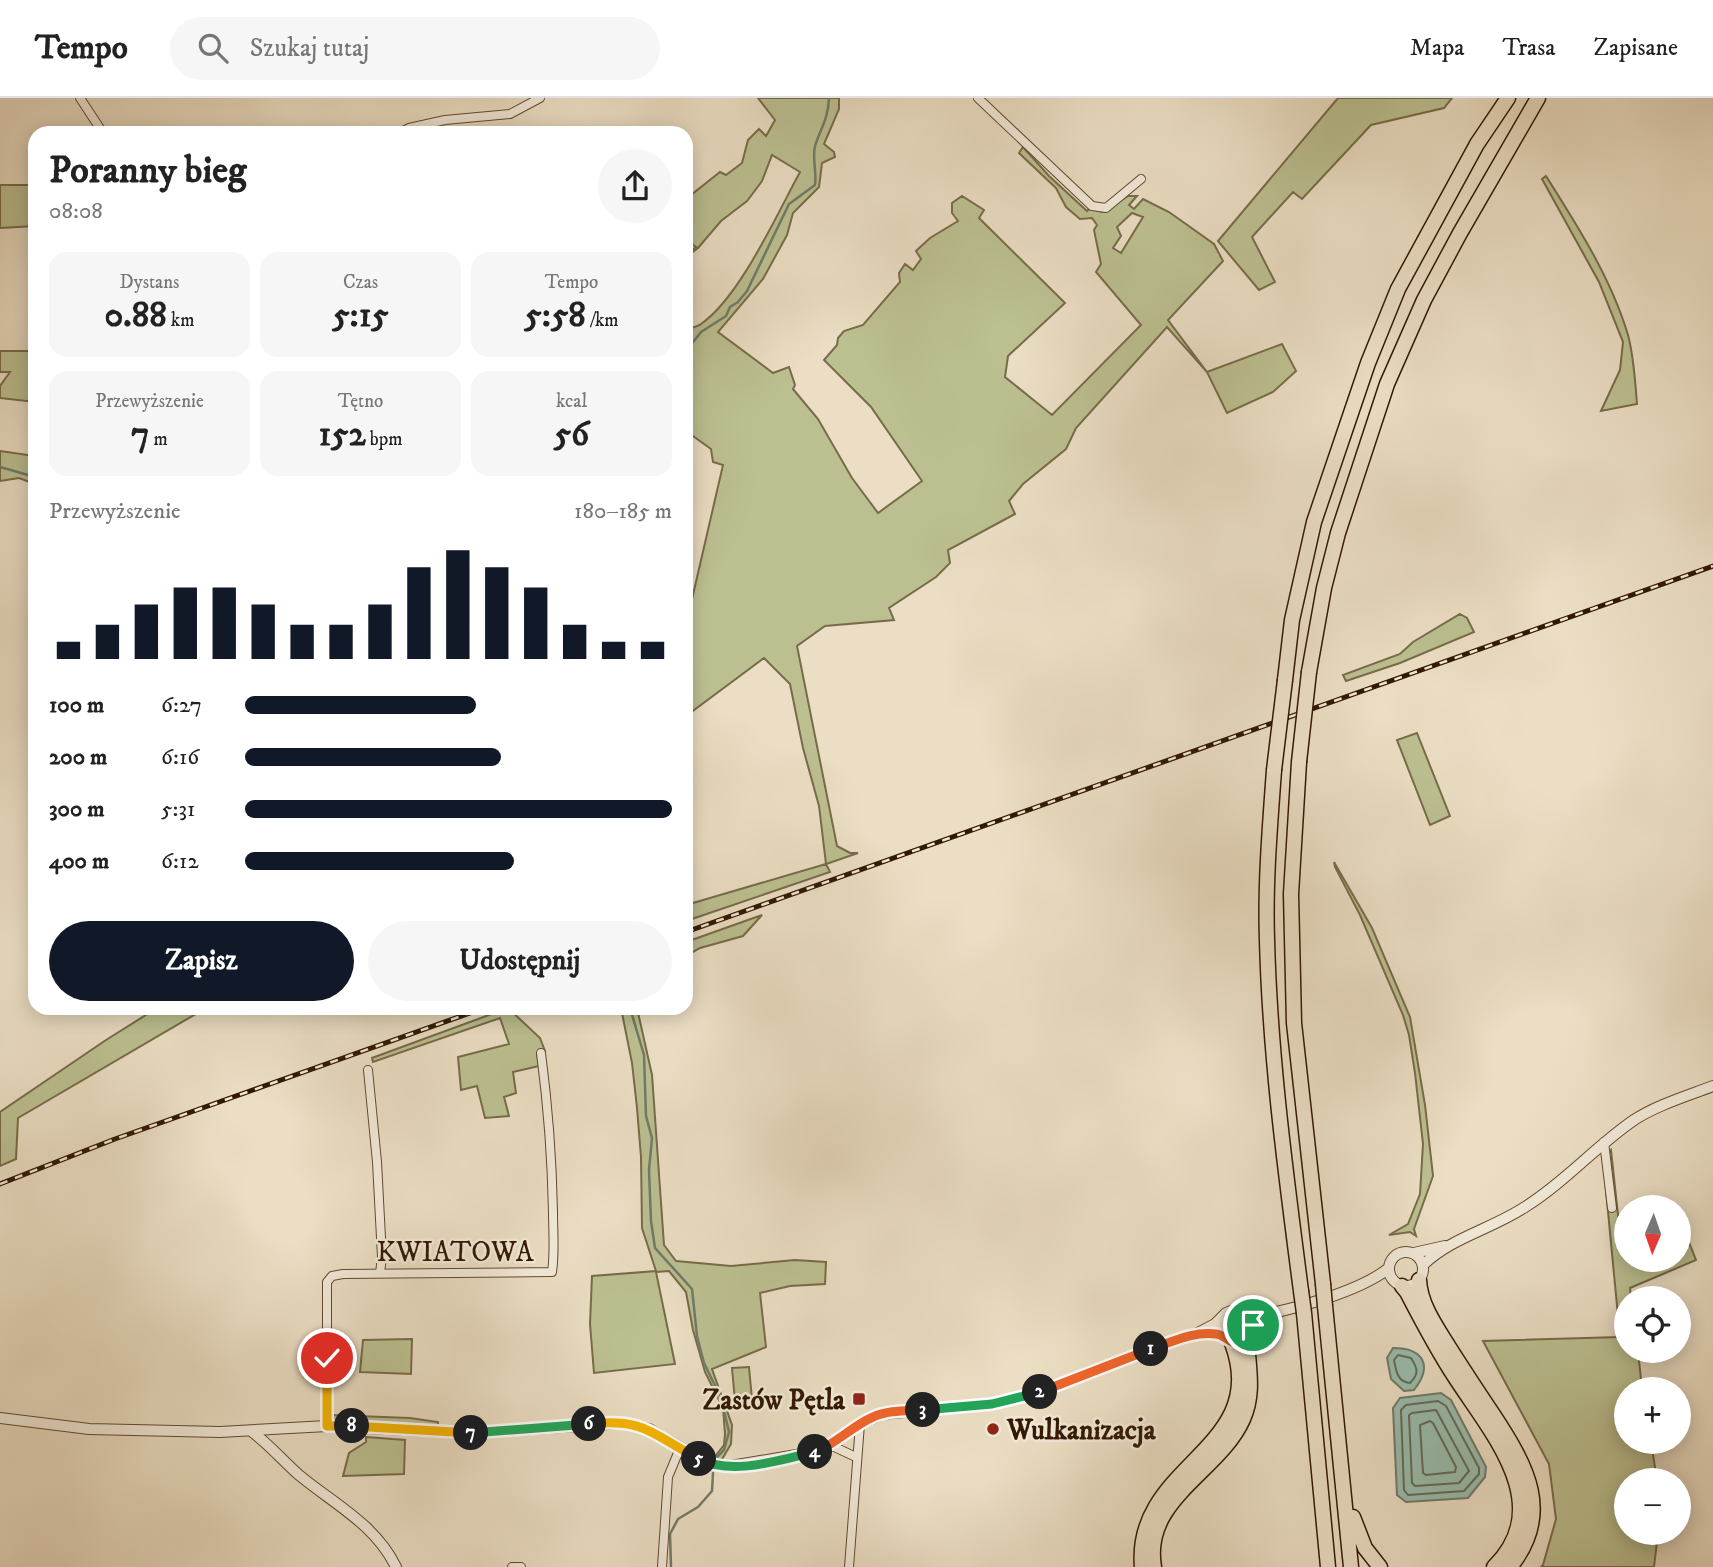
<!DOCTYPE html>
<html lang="pl">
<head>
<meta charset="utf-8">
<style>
	:root { --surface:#fff; --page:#f6f6f6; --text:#222; --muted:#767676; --line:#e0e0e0; --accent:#111827 }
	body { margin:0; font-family:"IM FELL DW Pica",serif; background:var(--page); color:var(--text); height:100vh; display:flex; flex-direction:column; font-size:26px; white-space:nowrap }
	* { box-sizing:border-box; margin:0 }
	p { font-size:23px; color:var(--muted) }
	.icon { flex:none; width:38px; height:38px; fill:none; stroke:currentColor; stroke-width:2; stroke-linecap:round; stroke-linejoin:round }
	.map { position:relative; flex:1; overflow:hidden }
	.side { position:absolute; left:28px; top:28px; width:665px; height:889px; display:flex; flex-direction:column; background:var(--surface); border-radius:21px; box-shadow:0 4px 18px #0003 }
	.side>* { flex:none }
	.needle { width:46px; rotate:182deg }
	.buttons { position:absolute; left:1614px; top:1097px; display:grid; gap:14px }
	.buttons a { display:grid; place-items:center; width:77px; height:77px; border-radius:50%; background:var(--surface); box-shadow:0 4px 18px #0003; font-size:35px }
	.pin { position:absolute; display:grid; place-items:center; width:60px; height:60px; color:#fff; margin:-30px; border:4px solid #fff; border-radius:50%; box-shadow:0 2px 7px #0007 }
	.km { position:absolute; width:35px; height:35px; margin:-18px; border-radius:50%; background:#222; color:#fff; font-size:19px; line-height:35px; text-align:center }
	.round { display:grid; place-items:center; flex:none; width:74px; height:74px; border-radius:37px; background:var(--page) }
	.overview { display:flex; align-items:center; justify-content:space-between; height:119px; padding:0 21px }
	h1 { font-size:38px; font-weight:800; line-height:52px }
	.stats { display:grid; grid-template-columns:repeat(3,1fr); gap:10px; height:119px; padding:7px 21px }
	.stats div { display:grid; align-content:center; border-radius:18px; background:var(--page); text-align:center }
	.stats b { font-size:35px; font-weight:800 }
	.stats small { font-size:19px; font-weight:400 }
	.stats p { font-size:19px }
	.chart { height:196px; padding:14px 21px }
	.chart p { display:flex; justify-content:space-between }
	.chart svg { width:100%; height:126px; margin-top:7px; stroke:var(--accent); stroke-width:6 }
	.action { display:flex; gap:14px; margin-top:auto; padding:14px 21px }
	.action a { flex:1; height:80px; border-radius:42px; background:var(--accent); color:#fff; font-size:28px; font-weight:800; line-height:80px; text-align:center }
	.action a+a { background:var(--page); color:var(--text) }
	ul { padding:0 21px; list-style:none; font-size:23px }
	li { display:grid; grid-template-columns:112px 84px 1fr; align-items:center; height:52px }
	li i { height:18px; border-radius:9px; background:var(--accent) }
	header { display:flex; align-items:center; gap:42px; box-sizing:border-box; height:98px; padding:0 35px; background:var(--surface); border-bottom:2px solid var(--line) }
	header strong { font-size:33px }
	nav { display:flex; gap:38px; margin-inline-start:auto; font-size:24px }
	.search { width:490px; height:63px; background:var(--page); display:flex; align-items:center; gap:18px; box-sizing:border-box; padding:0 24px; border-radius:38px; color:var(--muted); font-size:26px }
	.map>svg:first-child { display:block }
	.green { fill:#bcc091; stroke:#776c49; stroke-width:2; fill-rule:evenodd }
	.water { fill:#99bdae; stroke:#707b69; stroke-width:2 }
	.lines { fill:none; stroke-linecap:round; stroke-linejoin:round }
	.shore { stroke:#666a58; stroke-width:2 }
	.stream { stroke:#707b69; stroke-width:2.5 }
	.minor-casing { stroke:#604a32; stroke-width:10 }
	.tertiary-casing { stroke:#604a32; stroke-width:12 }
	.motorway-casing { stroke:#321801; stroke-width:17 }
	.minor { stroke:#f2ead9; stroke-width:8 }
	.tertiary { stroke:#f2ead9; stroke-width:10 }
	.motorway { stroke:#ebdec4; stroke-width:14 }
	.rail-casing { stroke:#321801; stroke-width:5 }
	.rail { stroke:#f2ead9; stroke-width:2.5; stroke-dasharray:8; stroke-linecap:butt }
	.motorway-bridge-casing { stroke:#321801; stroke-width:17; stroke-linecap:butt }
	.motorway-bridge { stroke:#ebdec4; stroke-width:14 }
	.split-1-casing { stroke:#fff; stroke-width:14 }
	.split-2-casing { stroke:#fff; stroke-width:14 }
	.split-3-casing { stroke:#fff; stroke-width:14 }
	.split-4-casing { stroke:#fff; stroke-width:14 }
	.split-5-casing { stroke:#fff; stroke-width:14 }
	.split-6-casing { stroke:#fff; stroke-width:14 }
	.split-7-casing { stroke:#fff; stroke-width:14 }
	.split-8-casing { stroke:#fff; stroke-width:14 }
	.split-9-casing { stroke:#fff; stroke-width:14 }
	.split-1 { stroke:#f0652b; stroke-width:9 }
	.split-2 { stroke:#f0652b; stroke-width:9 }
	.split-3 { stroke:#22a559; stroke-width:9 }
	.split-4 { stroke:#f0652b; stroke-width:9 }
	.split-5 { stroke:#22a559; stroke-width:9 }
	.split-6 { stroke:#f5b400; stroke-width:9 }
	.split-7 { stroke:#22a559; stroke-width:9 }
	.split-8 { stroke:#f5b400; stroke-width:9 }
	.split-9 { stroke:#f5b400; stroke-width:9 }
	.poi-dot { fill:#8f2418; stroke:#f2ead9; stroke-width:2.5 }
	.labels { text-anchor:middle; stroke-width:5; stroke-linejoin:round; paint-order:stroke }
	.street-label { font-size:28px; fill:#321801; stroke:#f2ead9 }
	.poi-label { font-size:28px; font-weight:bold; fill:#321801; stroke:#f2ead9; text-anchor:end }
</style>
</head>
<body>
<header>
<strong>Tempo</strong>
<div class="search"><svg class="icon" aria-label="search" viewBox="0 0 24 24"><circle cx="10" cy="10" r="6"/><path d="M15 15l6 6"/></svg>Szukaj tutaj</div>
<nav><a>Mapa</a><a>Trasa</a><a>Zapisane</a></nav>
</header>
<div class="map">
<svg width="1713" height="1469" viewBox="0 0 1713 1469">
	<rect width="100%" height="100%" fill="#ebdec4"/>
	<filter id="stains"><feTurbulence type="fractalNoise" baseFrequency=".00286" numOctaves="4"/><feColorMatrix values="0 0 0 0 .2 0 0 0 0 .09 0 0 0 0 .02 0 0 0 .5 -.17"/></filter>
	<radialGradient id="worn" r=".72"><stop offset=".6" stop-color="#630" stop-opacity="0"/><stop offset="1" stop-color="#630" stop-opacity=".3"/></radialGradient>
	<path class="green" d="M758,0H839V11L824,46L834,54L835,59L822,65L819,89L793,115L787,137L763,181L718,234L773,275L789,269L795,287L793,291L818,321L852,380L878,415L922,383L871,309L824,262L837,247L838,240L844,233L863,227L900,184L899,175L905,166L913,172L921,161L916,153L930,140L958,123L952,115V105L962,98L984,112L979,120L1065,205L1008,258L1005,279L1052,317L1141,227L1096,174L1101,166L1094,132L1097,127L1092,120L1080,121L1066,109L1056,90L1019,55L1023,49L1049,78L1087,113L1090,110L1102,114L1128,98H1137L1129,107L1134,111L1143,101L1169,114L1214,146L1223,163L1168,222L1207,274L1282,246L1296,273L1273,294L1227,315L1207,274L1167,229L1076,330L1066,351L1023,386L1009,403L1015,416L948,452L950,465L936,479L889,510L894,522L825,528L797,548L837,748L850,755H858L826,766L830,774L686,823V807L826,766L819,708L803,650L790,586L764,560L686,618V527L723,367L713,364L711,351L686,333V231C691,230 697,229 701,226C740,199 777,116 800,74L772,57L762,83L747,103L721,123L698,150L686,159V156L696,149L686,142V101L720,74L726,77L742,65L748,42L759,31L766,38L775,22ZM1132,115L1143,119L1121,155L1113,150L1121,138L1117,129Z
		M1338,0H1452L1444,10L1371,27L1302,101L1293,94L1252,139L1275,184L1259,192L1218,143Z
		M1546,78C1577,127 1611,180 1628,237C1634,259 1635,283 1637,306L1601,313L1620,272L1623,244L1599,184L1542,81Z
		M0,87H35V128L0,130Z
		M0,253H35V304L0,300V288L10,274H0Z
		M0,353L35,358V386L19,380L0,383Z
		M1460,516L1467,520L1474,534L1400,565L1346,583L1343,577L1400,556L1413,544Z
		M1417,635L1450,718L1430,727L1397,642Z
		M1334,764L1372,830L1410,919L1425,1007L1433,1078L1414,1131L1416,1138L1410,1134L1389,1137L1408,1126L1420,1096L1423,1046L1415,975L1409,937L1403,917L1360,817L1335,769Z
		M762,817L743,838L700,850L686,858V844Z
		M157,910H206L18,1020L16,1061L0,1068V1014L106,942Z
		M508,910L540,940L545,953L537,955L539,968L513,974L516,995L504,999L509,1018L485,1020L477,988L461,992L458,959L509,946L500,920L373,964L372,960Z
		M621,910H637L652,977L664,1147L676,1163L731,1168L795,1162L826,1164L825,1186L790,1188L760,1195L766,1249L712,1271L732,1327L731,1346L721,1363L713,1361L724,1347L725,1336L723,1310L705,1274L693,1232L686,1194L669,1173L656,1174L675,1266L594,1275L590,1226L592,1178L656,1173L642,1130L641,1059L637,1010L632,965Z
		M1611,1052L1619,1126L1626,1124V1162H1678V1117L1696,1162L1630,1190L1631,1200H1626V1253H1638L1642,1291L1626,1292V1344H1651L1657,1382H1626V1435H1658L1654,1469H1541L1543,1467L1556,1421L1549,1366L1483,1243L1620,1239L1603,1061Z
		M412,1241L411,1276L360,1274L363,1242Z
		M749,1269L752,1301L735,1303L732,1270Z
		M331,1317L410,1320L438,1324V1328L332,1322Z
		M366,1339L405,1342L404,1376L343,1378L349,1355L366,1344Z"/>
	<path class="water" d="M1393,1250C1424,1250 1433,1268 1414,1292L1404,1293L1391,1281L1387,1260Z
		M1441,1295L1451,1302L1486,1369L1485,1379L1468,1400L1406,1404L1397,1397L1393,1310L1400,1300Z"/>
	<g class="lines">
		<path class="shore" d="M1398,1257L1411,1260C1418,1271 1419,1276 1410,1285C1397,1284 1396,1272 1394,1262Z
			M1438,1303L1446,1308L1479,1370V1376L1464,1393L1408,1397L1404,1392L1401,1312L1406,1307Z
			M1436,1312L1469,1373L1459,1385L1415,1388L1412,1385L1409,1317L1412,1315Z
			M1430,1323L1433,1325L1456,1369L1455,1374L1426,1377L1423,1375L1420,1327Z"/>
		<path class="stream" d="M686,253L701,234L726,218L730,209L738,204L747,193L789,106L815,87C817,74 812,61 815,48C821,29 828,22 829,0
			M0,369L35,379
			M630,910L644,957L646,1018L652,1040L649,1072L651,1123L655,1150L692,1191L697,1238L704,1265L721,1300L729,1334L724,1352L716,1360
			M671,1469L670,1436L678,1421L698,1409L712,1393L713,1375"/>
		<defs>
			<path id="minor" d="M80,0L103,35
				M978,0L1092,108L1106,110L1141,81
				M399,35L409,30L445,22L510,16L540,0
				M368,972L377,1064L382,1159L380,1175
				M1604,1044L1612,1110
				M327,1328V1184L332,1178L343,1176L552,1174C555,1154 553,1134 553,1114C552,1060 548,1008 541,955
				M830,1347L856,1359
				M512,1469H521
				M662,1469L668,1379L680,1350
				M849,1469L860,1326"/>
			<path id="tertiary" d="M1389 1171a17 17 0 1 1 34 0a17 17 0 1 1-34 0Z
				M1414,1155L1445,1148
				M1423,1167C1452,1139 1492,1131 1525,1109C1565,1084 1596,1048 1634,1022C1657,1007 1687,998 1713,988
				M1250,1219C1289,1213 1359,1194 1389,1170
				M0,1320L89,1331L220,1334L327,1328L467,1335L624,1325L649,1331L706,1365L731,1368L814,1354L830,1347L860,1326L882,1316L992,1306L1036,1295L1126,1260L1196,1236L1215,1226L1226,1215L1234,1212L1247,1215L1253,1227L1252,1235L1242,1244L1232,1245L1221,1237L1220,1222
				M251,1333C269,1346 282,1362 299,1377C334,1406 375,1426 396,1469"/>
			<path id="motorway" d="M1309,574L1324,490L1338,435L1387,286L1424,202L1460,135L1538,0
				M1285,582L1292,522L1314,424L1368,265L1398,191L1477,46L1508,0
				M1299,664L1291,796L1294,925L1323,1186
				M1274,672C1270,728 1265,785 1267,842C1270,960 1286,1077 1301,1193
				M1419,1182C1420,1205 1435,1227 1447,1246C1462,1270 1478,1294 1494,1318C1526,1367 1554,1415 1510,1469
				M1402,1188L1407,1194C1423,1225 1436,1250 1455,1279C1491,1335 1557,1407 1494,1469
				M1325,1208L1351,1469
				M1304,1215L1328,1469
				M1353,1419L1365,1450L1380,1469
				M1142,1469C1133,1365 1272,1352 1232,1245
				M1154,1469C1142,1401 1220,1374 1243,1321C1255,1294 1248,1269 1247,1241"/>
		</defs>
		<use href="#minor" class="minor-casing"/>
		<use href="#tertiary" class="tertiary-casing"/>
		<use href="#motorway" class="motorway-casing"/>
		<use href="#minor" class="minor"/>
		<use href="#tertiary" class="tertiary"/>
		<use href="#motorway" class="motorway"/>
		<defs>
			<path id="rail" d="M686,834L1713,468
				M0,1086L115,1041L484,910"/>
		</defs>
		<use href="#rail" class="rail-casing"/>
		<use href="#rail" class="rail"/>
		<defs>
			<path id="motorway-bridge" d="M1299,664L1309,574
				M1274,672L1285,582
				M1323,1186L1325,1208
				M1301,1193L1304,1215"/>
		</defs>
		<use href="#motorway-bridge" class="motorway-bridge-casing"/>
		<use href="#motorway-bridge" class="motorway-bridge"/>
	</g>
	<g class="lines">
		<defs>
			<path id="split-1" d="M1151,1251C1172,1244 1193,1233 1216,1236C1226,1237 1229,1247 1241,1244C1249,1242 1252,1235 1253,1227"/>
			<path id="split-2" d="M1040,1294L1151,1251"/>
			<path id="split-3" d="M923,1312L992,1306L1040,1294"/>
			<path id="split-4" d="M815,1354C836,1346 852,1328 873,1319C888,1312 907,1313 923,1312"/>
			<path id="split-5" d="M699,1361C732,1378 780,1362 815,1354"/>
			<path id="split-6" d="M589,1326C647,1320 652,1337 699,1361"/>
			<path id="split-7" d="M471,1335L589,1326"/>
			<path id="split-8" d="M352,1328L471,1335"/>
			<path id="split-9" d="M327,1260V1328H352"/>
		</defs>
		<use href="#split-1" class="split-1-casing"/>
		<use href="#split-2" class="split-2-casing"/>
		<use href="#split-3" class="split-3-casing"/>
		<use href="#split-4" class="split-4-casing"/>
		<use href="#split-5" class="split-5-casing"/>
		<use href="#split-6" class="split-6-casing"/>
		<use href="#split-7" class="split-7-casing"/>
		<use href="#split-8" class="split-8-casing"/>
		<use href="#split-9" class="split-9-casing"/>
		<use href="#split-1" class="split-1"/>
		<use href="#split-2" class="split-2"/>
		<use href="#split-3" class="split-3"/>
		<use href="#split-4" class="split-4"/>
		<use href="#split-5" class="split-5"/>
		<use href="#split-6" class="split-6"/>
		<use href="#split-7" class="split-7"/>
		<use href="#split-8" class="split-8"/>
		<use href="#split-9" class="split-9"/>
	</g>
	<g class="poi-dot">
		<rect x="852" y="1294" width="14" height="14" rx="3.5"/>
		<circle cx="993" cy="1331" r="7"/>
	</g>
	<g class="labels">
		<g class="street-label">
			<text x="455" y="1163">KWIATOWA</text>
		</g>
		<g class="poi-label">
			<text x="845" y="1311">Zastów Pętla</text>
			<text x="1007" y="1341" text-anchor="start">Wulkanizacja</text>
		</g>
	</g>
	<rect width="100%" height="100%" filter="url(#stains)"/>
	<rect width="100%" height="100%" fill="url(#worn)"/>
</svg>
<div class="buttons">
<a><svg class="needle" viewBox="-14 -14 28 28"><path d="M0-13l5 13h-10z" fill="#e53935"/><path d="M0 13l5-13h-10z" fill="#767676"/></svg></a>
<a><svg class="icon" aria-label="locate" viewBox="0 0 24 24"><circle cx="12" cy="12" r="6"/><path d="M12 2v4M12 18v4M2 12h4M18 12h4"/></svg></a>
<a>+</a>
<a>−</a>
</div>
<div class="pin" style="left:1253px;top:1227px;background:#1e9e55"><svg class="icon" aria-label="arrive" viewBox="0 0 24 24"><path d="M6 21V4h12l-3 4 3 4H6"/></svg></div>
<div class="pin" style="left:327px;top:1260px;background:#d93025"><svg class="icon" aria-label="check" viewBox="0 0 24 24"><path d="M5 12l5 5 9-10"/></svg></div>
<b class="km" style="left:1151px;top:1251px">1</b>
<b class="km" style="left:1040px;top:1294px">2</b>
<b class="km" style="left:923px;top:1312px">3</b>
<b class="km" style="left:815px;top:1354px">4</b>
<b class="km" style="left:699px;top:1361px">5</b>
<b class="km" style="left:589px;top:1326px">6</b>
<b class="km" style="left:471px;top:1335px">7</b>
<b class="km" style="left:352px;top:1328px">8</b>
<section class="side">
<div class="overview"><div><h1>Poranny bieg</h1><p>08:08</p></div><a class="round"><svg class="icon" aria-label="share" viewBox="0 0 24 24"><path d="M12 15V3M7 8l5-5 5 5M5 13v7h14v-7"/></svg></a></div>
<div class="stats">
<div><p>Dystans</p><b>0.88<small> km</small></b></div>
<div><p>Czas</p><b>5:15</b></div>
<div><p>Tempo</p><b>5:58<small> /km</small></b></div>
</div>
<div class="stats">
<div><p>Przewyższenie</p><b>7<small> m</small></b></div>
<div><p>Tętno</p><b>152<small> bpm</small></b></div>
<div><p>kcal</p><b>56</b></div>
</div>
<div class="chart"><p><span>Przewyższenie</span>180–185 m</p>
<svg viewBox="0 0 160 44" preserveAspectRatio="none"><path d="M5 44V38M15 44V32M25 44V25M35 44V19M45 44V19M55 44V25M65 44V32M75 44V32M85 44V25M95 44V12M105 44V6M115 44V12M125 44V19M135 44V32M145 44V38M155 44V38"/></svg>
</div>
<ul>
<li><b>100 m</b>6:27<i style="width:54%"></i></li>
<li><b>200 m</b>6:16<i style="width:60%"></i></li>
<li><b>300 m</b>5:31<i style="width:100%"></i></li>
<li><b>400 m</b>6:12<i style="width:63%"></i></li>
</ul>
<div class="action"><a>Zapisz</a><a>Udostępnij</a></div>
</section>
</div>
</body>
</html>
